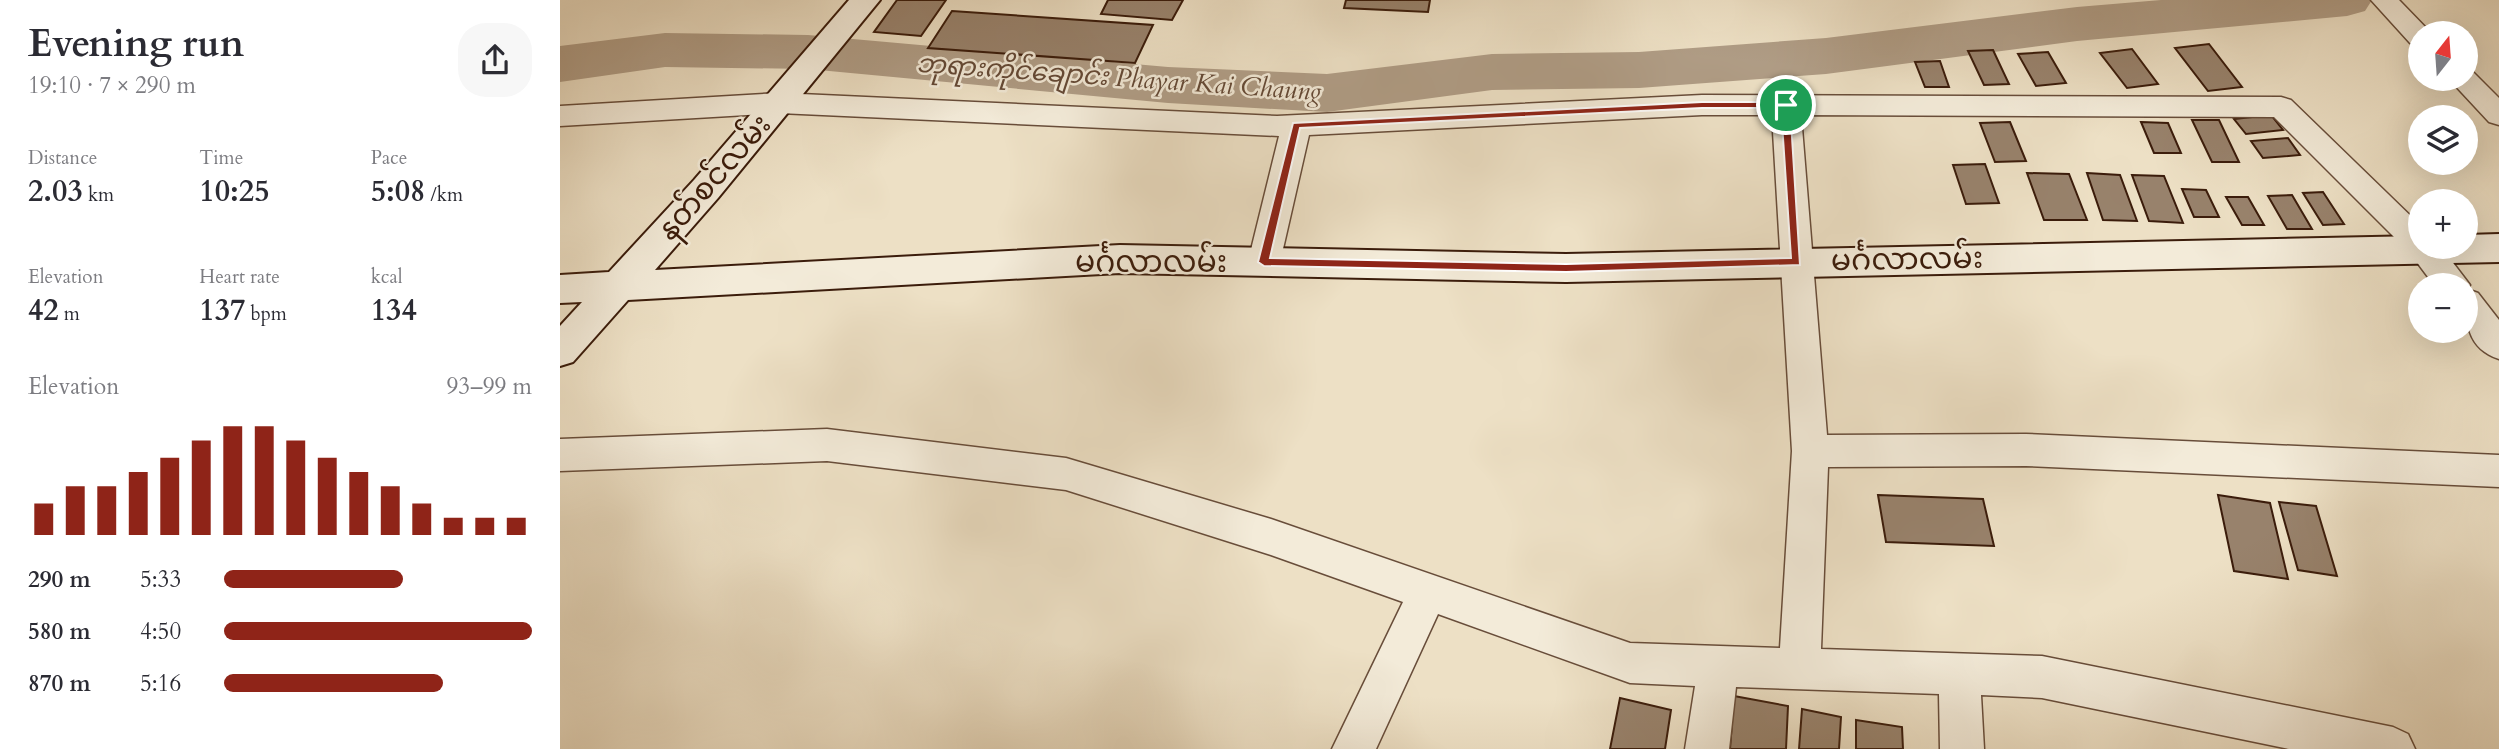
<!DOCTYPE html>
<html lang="en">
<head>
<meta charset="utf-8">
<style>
	:root { --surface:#fff; --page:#f7f7f7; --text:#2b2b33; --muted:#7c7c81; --accent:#8f2418 }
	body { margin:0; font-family:Cardo,"Noto Sans Myanmar",serif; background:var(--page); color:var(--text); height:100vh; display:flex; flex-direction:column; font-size:26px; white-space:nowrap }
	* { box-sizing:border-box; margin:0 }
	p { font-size:23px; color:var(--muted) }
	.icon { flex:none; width:38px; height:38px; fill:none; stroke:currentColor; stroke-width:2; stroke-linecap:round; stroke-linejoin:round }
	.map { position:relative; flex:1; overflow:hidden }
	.drawer { display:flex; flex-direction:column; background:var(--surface); width:560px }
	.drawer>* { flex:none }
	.needle { width:46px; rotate:17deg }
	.controls { position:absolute; left:1848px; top:21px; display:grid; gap:14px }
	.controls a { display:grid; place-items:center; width:70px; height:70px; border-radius:50%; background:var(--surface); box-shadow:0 7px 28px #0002; font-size:35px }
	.pin { position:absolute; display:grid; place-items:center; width:60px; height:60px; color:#fff; margin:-30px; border:4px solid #fff; border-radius:50%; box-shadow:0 2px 7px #0007 }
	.round { display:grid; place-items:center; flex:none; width:74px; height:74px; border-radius:28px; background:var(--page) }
	.head { display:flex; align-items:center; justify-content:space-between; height:119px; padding:0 28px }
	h1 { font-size:38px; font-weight:700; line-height:52px }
	.figures { display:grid; grid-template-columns:repeat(3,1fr); gap:10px; height:119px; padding:7px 28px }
	.figures div { display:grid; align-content:center }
	.figures b { font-size:30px; font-weight:700 }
	.figures small { font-size:19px; font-weight:400 }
	.figures p { font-size:19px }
	.chart { height:196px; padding:14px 28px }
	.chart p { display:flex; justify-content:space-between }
	.chart svg { width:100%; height:126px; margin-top:7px; stroke:var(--accent); stroke-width:6 }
	ul { padding:0 28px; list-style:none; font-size:23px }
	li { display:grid; grid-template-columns:112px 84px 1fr; align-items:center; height:52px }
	li i { height:18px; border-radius:9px; background:var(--accent) }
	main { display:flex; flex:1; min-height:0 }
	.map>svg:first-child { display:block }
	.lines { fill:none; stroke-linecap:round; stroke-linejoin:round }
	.river { fill:#b09d86; fill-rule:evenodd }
	.building { fill:#98826c; stroke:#3b1c0b; stroke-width:2 }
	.street-casing { stroke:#684d3a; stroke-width:3 }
	.secondary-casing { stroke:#3b1c0b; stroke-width:4 }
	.street { fill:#f3ebd9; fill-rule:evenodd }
	.secondary { fill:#f3ebd9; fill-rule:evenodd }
	.route { fill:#8f2418; stroke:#fff; stroke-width:2; fill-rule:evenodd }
	.labels { text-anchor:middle; stroke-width:5; stroke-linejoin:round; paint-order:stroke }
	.far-water-label { font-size:26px; font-style:italic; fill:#644936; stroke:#f3ebd9 }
	.street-label { font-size:30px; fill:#3b1c0b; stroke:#f3ebd9 }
</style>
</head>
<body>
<main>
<section class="drawer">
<div class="head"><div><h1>Evening run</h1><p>19:10 · 7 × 290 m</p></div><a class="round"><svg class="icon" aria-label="share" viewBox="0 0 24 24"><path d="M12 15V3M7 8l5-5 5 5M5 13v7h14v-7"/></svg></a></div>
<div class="figures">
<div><p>Distance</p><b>2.03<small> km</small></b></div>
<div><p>Time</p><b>10:25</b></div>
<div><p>Pace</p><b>5:08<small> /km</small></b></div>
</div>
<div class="figures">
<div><p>Elevation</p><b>42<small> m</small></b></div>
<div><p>Heart rate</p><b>137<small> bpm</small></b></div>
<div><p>kcal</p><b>134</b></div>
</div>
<div class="chart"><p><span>Elevation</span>93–99 m</p>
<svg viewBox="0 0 160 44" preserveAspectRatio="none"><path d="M5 44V33M15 44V27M25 44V27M35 44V22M45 44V17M55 44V11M65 44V6M75 44V6M85 44V11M95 44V17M105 44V22M115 44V27M125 44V33M135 44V38M145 44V38M155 44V38"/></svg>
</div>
<ul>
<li><b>290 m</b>5:33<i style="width:58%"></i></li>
<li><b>580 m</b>4:50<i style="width:100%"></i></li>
<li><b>870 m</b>5:16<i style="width:71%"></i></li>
</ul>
</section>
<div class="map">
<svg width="1939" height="749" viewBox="0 0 1939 749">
	<rect width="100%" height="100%" fill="#ede0c5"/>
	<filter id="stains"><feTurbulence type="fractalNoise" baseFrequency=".00286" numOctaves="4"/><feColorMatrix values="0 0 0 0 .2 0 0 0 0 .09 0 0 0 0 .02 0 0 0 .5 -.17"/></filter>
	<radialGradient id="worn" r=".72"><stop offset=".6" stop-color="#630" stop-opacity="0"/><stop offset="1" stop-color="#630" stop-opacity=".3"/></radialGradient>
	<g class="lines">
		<path class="river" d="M1601,0H1812L1805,11L1787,16L1517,41L1266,74L1079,88L932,90L767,112L608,103L248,69L105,67L0,82V46L105,33L248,35L608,67L767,74L932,54L1079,52L1266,38L1517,7Z"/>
	</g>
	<path class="building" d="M337,0H386L361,36L314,32Z
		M548,0H623L612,20L541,14Z
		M786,0H870L868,12L784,8Z
		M392,11L593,25L575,63L368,48Z
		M1649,44L1682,87L1648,91L1615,48Z
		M1572,49L1598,84L1567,88L1540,53Z
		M1433,50L1449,84L1424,85L1408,51Z
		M1488,52L1506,83L1476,86L1458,54Z
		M1380,61L1389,87H1365L1355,62Z
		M1711,115L1723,130L1686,134L1674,119Z
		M1632,120H1659L1679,162H1652Z
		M1450,122L1466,161L1435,162L1420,123Z
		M1581,122L1608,123L1621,153H1594Z
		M1728,138L1740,155L1703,158L1691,141Z
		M1425,164L1439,203L1406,204L1393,165Z
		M1467,173L1509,174L1527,220H1484Z
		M1527,173L1560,175L1577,221L1543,220Z
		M1572,175L1604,176L1623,223L1589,221Z
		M1622,189L1646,190L1659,217H1634Z
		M1763,192L1784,224L1763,225L1743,193Z
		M1732,195L1752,229H1727L1708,196Z
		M1666,197H1688L1704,225H1682Z
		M1318,495L1423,499L1434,546L1326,542Z
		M1658,495L1710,503L1728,579L1674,571Z
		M1719,502L1756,506L1777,576L1738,570Z
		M1174,696L1228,706L1226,749H1170Z
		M1060,698L1111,710L1105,749H1050Z
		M1242,709L1281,717L1279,749H1239Z
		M1296,720L1342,727L1343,749H1296Z"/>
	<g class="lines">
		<defs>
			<path id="street" d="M1811,0H1839L1871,33H1860V46L1850,43Z
				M1906,70L1913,72L1939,98V125L1929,122L1889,79H1906Z
				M219,93L717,116L1142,95L1721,97L1731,100L1860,225V247H1881L1910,285L1907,289L1918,293L1939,320V359C1903,347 1906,316 1906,285H1874L1850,253L1714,117L1241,115L1267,435L1466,434L1939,455V487L1466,466L1268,467L1261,649L1482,656L1833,727L1848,734L1855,749H1729L1482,698L1421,695L1424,749H1380L1379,694L1176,687L1169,749H1125L1135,686L1070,683L878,614L816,749H772L843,602L711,555L506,490L267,461L0,471V439L267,429L506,458L711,519L1070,643L1220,648L1232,451L1212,115H1142L749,135L720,262L715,271L704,275L693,271L688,262L719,136L219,113L0,126V106Z"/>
			<path id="secondary" d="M289,0H320L158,198L95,270L560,245L1006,254L1860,236V247H1906V235L1939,234V262L1006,282L560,273L68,300L13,362L0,366V326L22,302L0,303V275L49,272L134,180Z"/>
		</defs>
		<use href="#street" class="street-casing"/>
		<use href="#secondary" class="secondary-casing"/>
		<use href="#street" class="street"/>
		<use href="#secondary" class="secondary"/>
	</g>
	<path class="route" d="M1142,102H1226L1230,105L1240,265L1006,272L704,266L698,262L733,123ZM1142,108H1221L1231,258L1006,264L710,258L740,128Z"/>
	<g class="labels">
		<g class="far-water-label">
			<text transform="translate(559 77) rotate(4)" y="9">ဘုရားကိုင်ချောင်း Phayar Kai Chaung</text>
		</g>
		<g class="street-label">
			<text transform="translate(154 177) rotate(-49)" y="10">နတ်စင်လမ်း</text>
			<text transform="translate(1347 259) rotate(-1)" y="10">မင်္ဂလာလမ်း</text>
			<text x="591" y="272">မင်္ဂလာလမ်း</text>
		</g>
	</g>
	<rect width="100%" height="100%" filter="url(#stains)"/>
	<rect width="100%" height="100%" fill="url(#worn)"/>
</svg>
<div class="controls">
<a><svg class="needle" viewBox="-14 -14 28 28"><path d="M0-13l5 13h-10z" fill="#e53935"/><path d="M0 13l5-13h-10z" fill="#7c7c81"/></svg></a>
<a><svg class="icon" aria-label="layers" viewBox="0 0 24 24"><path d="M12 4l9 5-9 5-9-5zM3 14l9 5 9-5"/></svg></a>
<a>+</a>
<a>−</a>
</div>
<div class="pin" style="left:1226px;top:105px;background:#1e9e55"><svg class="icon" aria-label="arrive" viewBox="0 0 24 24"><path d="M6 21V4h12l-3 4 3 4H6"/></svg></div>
</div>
</main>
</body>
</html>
